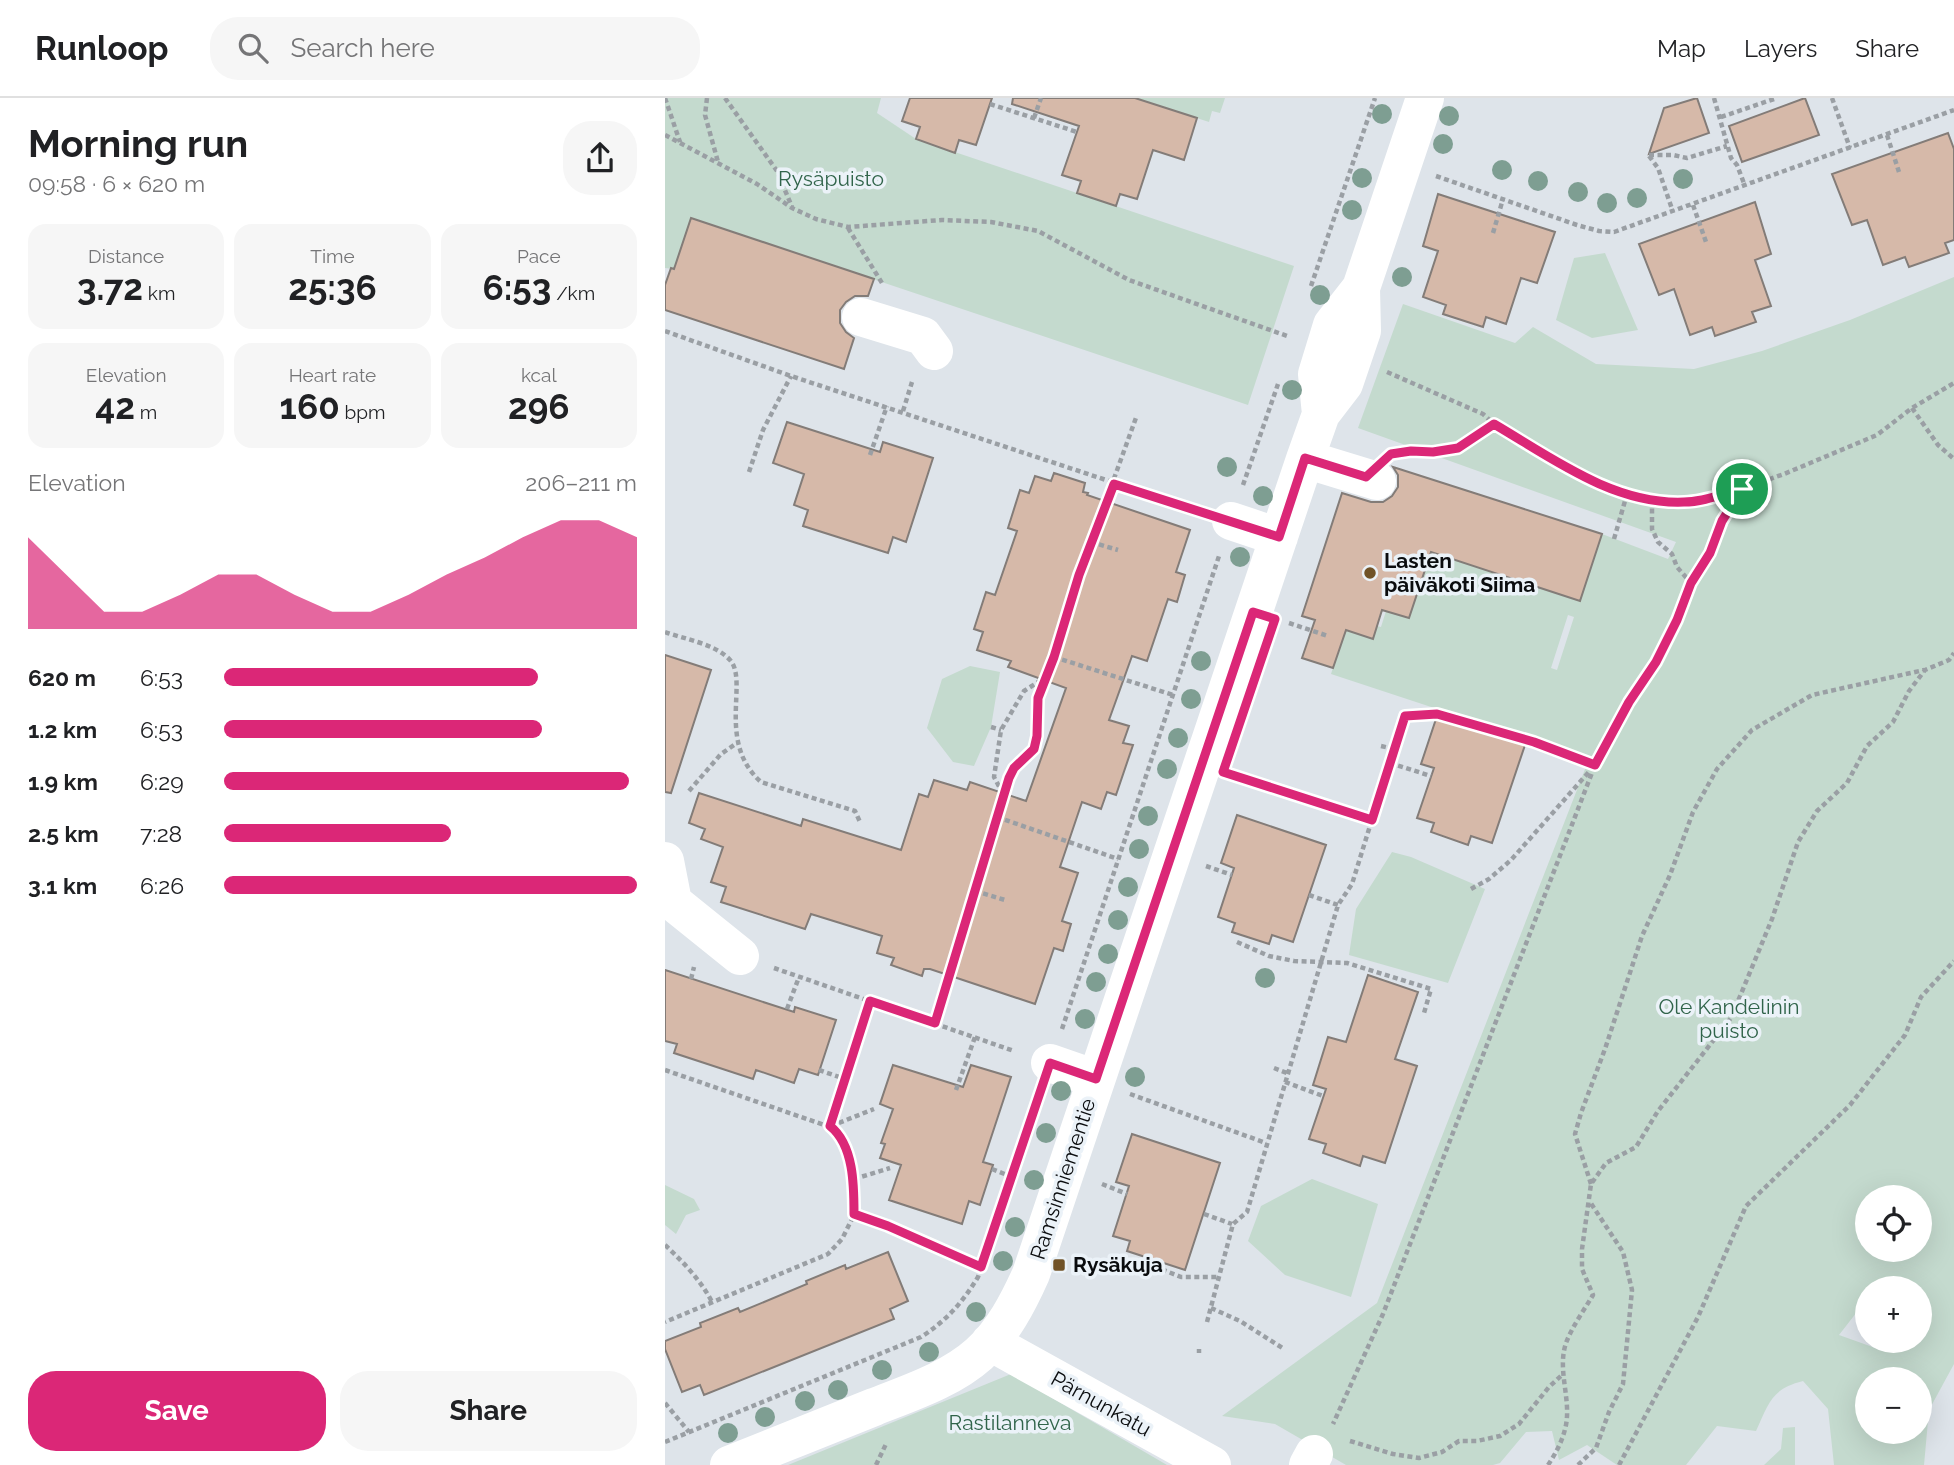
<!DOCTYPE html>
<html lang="en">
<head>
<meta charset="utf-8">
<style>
	:root { --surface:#fff; --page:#f6f6f6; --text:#202124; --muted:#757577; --line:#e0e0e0; --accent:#db2777 }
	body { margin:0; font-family:Raleway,sans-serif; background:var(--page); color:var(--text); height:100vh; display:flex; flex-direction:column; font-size:26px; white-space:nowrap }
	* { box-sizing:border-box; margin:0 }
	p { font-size:23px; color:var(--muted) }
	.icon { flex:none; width:38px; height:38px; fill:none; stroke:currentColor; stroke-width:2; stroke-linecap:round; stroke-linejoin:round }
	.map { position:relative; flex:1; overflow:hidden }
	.drawer { display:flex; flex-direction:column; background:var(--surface); width:665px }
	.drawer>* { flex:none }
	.fabs { position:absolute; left:1190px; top:1087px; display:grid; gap:14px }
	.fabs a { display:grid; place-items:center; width:77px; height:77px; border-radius:50%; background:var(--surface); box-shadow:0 7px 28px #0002; font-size:35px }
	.pin { position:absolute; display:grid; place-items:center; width:60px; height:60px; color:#fff; margin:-30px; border:4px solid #fff; border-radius:50%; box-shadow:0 2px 7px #0007 }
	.round { display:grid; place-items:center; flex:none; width:74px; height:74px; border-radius:28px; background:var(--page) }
	.overview { display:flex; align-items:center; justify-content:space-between; height:119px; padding:0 28px }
	h1 { font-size:38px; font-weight:700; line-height:52px }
	.metrics { display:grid; grid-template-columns:repeat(3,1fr); gap:10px; height:119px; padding:7px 28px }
	.metrics div { display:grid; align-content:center; border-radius:18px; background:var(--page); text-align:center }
	.metrics b { font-size:35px; font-weight:700 }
	.metrics small { font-size:19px; font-weight:400 }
	.metrics p { font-size:19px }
	.chart { height:196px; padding:14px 28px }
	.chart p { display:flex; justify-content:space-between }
	.chart svg { width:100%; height:126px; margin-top:7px; fill:var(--accent); opacity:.7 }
	.cta { display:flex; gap:14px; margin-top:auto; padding:14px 28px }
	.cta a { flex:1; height:80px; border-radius:28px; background:var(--accent); color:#fff; font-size:28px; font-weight:700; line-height:80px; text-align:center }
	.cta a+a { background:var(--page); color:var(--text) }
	ul { padding:0 28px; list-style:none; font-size:23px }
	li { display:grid; grid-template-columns:112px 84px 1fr; align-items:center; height:52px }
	li i { height:18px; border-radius:9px; background:var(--accent) }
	header { display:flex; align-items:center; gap:42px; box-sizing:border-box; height:98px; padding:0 35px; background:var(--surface); border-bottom:2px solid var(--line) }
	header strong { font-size:33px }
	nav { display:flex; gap:38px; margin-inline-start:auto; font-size:24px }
	.search { width:490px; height:63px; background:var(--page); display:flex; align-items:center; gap:18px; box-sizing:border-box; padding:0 24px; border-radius:28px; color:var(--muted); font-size:26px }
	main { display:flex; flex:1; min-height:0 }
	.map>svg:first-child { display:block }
	.green { fill:#c4dace; fill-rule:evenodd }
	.building { fill:#d6b9a9; stroke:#837c78; stroke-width:2 }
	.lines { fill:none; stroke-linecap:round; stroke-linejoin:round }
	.path { stroke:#9a9fa4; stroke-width:4.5; stroke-dasharray:5 3.5; stroke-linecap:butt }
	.minor { stroke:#fff; stroke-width:38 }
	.tree { fill:#7e9e92 }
	.route-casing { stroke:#fff; stroke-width:14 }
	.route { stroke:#db2777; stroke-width:9 }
	.poi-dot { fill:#705227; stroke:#ebf2f8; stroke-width:2.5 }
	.labels { text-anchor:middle; stroke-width:7; stroke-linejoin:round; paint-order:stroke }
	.park-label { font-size:21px; fill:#30644a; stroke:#ebf2f8 }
	.poi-label { font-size:21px; font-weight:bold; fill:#0a0c0e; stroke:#ebf2f8; text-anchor:start }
	.street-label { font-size:21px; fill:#0a0c0e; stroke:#ebf2f8 }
</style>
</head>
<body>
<header>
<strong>Runloop</strong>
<div class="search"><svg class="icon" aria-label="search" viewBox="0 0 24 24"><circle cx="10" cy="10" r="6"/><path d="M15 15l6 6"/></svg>Search here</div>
<nav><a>Map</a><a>Layers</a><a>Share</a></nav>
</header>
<main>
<section class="drawer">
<div class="overview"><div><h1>Morning run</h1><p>09:58 · 6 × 620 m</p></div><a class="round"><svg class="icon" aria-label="share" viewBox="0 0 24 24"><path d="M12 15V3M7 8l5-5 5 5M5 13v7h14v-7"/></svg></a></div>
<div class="metrics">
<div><p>Distance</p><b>3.72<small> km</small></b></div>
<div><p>Time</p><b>25:36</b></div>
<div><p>Pace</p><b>6:53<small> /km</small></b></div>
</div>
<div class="metrics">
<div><p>Elevation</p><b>42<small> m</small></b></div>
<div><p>Heart rate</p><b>160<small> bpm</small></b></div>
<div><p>kcal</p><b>296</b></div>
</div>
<div class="chart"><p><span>Elevation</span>206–211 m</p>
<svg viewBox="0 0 160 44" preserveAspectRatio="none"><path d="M0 44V12L10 25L20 38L30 38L40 32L50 25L60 25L70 32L80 38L90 38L100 32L110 25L120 19L130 12L140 6L150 6L160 12V44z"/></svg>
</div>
<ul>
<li><b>620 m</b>6:53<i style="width:76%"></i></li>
<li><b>1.2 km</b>6:53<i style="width:77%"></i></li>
<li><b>1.9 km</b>6:29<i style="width:98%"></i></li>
<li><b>2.5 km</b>7:28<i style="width:55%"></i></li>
<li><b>3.1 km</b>6:26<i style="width:100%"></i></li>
</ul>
<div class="cta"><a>Save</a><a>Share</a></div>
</section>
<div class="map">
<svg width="1289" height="1367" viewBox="0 0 1289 1367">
	<rect width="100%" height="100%" fill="#dee4ea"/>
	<path class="green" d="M0,0H216L212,15L251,41L629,168L583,307L26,120L9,171L0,170Z
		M470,0H560L555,15L547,13L544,24Z
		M940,155L973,232L927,240L891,222L909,160Z
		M1289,179V1266L1264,1312L1259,1367H1169L1163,1311L1138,1283C1106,1291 1104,1305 1091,1333L1052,1328L1021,1367H952L922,1347L894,1362L887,1333L861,1334L835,1365L828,1367H681L610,1326L557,1318L712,1205L924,661L666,576L673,554L667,528L708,541L712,528L716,529L721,513L744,520L766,454L937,436L1003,461L1011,444L693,330L738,206L850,245L868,229L931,266L1029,271L1097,253L1185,222ZM903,517L909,519L892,572L886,570ZM1202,1099H1255V1152H1202ZM1202,1190H1255V1242L1230,1243L1216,1252L1174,1237L1202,1201ZM1202,1281H1255V1334H1202Z
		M305,568L335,574L326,629L309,668L288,664L262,630L277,581Z
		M727,754L746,759L820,791L783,885L684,857L691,811Z
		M647,1081L713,1106L686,1199L620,1177L583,1143L596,1108Z
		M0,1087L29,1101L35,1112L21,1117L11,1136L0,1127Z
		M346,1276L502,1367H123Z
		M1130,1329V1367H1099L1116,1351L1118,1330Z"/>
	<path class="building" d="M245,0H327L311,47L294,42L290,55L251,41L255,29L237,23Z
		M348,0H470L532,20L519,62L488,52L472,101L455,96L451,108L412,95L416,83L397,77L414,28L347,6Z
		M1032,0L1044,35L984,56L999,10Z
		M1140,0L1154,37L1077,64L1064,28Z
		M1283,35L1289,51V142L1280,145L1284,155L1244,169L1240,159L1218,167L1202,122L1187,127L1167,76Z
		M773,96L890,134L872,185L856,180L841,226L821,219L818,229L778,216L781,207L758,199L773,153L758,148Z
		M1090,104L1106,156L1090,162L1106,208L1087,214L1091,224L1050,238L1047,229L1025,237L1009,191L994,197L974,146Z
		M26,120L209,181L203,198H190L181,204L175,212V225L181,234L189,240L179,271L0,212V187L6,170L9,171Z
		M122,324L215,354L218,344L268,360L241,444L228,439L223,455L138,428L143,412L129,407L139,376L108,365Z
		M728,369L937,436L915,503L766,454L744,520L717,512L708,541L681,532L668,570L637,560L650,522L637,518L677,395L706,404H718L727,398L733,389V377Z
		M389,375L420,385L418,394L423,395L422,397L525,432L511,474L520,477L512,504L503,501L482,563L467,558L444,622L464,628L458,645L468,647L451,697L442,694L436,711L417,704L395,769L413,775L397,823L406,826L398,853L389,850L370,906L265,871H259L257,878L226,867L229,860L212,855L217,838L146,816L140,831L56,804L61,789L46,784L58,749L36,741L40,731L24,725L34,695L136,728L138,721L236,752L254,696L263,699L269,682L302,692L305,684L361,703L401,590L343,569L346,563L312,552L318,534L309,531L321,494L330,497L352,433L343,430L355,392L364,395L370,378L386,383Z
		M0,557L46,572L6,695L0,694Z
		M772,618L860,647L827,745L806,738L803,747L766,734L769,725L752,720L769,670L756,666Z
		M572,717L661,747L628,844L607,837L604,846L567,834L570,825L553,819L569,770L556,765Z
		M0,872L129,914L130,909L171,922L153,977L134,971L129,985L91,972L88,981L9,955L12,946L0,943Z
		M703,877L753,894L730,961L752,968L720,1065L698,1058L695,1068L658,1055L661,1046L644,1041L661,991L648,987L663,939L681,944Z
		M228,967L298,989L306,967L346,979L318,1064L328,1067L315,1107L304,1103L297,1126L224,1102L236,1067L215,1060L220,1046L216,1045L228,1011L215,1006Z
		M467,1036L555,1065L520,1172L462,1153L465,1143L448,1138L464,1088L451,1084Z
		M223,1154L243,1203L225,1211L229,1221L39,1297L35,1287L17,1294L0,1251V1243L36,1229L35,1225L73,1210L75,1214L142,1186L141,1183L180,1167L181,1171Z"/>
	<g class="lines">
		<path class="path" d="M0,0L15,44
			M42,0L40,17L53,64
			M60,0L112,73L127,109
			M1049,0L1066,60L1072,67L1080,88
			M1167,0L1185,50
			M325,6L412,34
			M1056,19L1112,0
			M369,20L376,0
			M0,37L92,86L127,110L151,121L183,129L277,122L326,124L373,133L464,182L625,239
			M1222,37L1234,74
			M984,57H1008L1022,60L1062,48
			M984,58L993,70L1008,114
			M771,78L912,127L934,133L949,134L1289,12
			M1028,107L1041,144
			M183,130L217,185
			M828,135L838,101
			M646,188L710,0
			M0,233L126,278L532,412
			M722,274L818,316L829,326L945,392L987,402L1020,404L1077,391L1119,376L1212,337L1247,310L1289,285
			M1247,310L1273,347L1289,361
			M238,313L247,284
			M738,355L768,354L793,350L829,326
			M205,357L222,308
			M84,374L98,332L126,278
			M578,387L613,286
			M987,402V431L993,444L1007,456L1012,469L1026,485
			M949,441L962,396
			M426,444L453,452
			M624,525L663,538
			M0,534C19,541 51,546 65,562C84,583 51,644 96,684L190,713L195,724
			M389,559L508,597
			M326,629L336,632
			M716,648L729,651
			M725,665L766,678
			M573,679L707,722
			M24,693L56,656L72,645
			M338,696L329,679L336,632L359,593L381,579
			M332,719L453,761
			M541,768L567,777
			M806,791L824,781L846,762L930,667L964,604L991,564L1012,522L1026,485L1045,455L1057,423L1076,392
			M310,793L340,802
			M644,797L673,807
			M572,844L604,858L629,863L682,865L766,891L759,915
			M109,870L349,953
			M26,881L29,869
			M122,911L134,879
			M270,925L344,680L349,670L369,651L372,638L373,600L389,559L414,477L472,317
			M397,931L554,458
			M609,970L622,975
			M0,972L165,1029L176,1037L189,1081V1117L177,1141L163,1156L0,1224
			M154,972L180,981
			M620,984L658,998
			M291,992L310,939
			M465,996L601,1045
			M166,1028L209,1011
			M165,1029L205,903
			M327,1071L347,1079
			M189,1081L225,1070
			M437,1086L462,1096
			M926,1086L910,1036L916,1015L940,951L977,838L1005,777L1028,714L1052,671L1087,632L1147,597L1259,572
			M539,1116L567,1126
			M189,1117L223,1128L316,1169
			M0,1147C18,1164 35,1181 47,1204
			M481,1165L516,1179H554
			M546,1210L575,1223L619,1251
			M542,1224L568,1126L582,1114L673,807L687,786L739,618L772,616L869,644L930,667L718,1216L668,1326
			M534,1255V1251
			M0,1305L24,1334
			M685,1343L728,1356L754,1360L777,1354L794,1343H812L835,1338L854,1326L884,1289L898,1276
			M0,1344L256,1239C281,1223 298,1204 313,1179L374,999
			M211,1367L221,1346
			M883,1367C891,1355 898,1342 901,1327C906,1300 892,1272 901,1245C907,1229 919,1212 928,1197L917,1171V1151L926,1086L941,1065L971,1049L993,1013L1066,920L1107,821L1133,744L1152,713L1182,685L1202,648L1228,624L1244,593L1260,572L1284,562L1289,555
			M913,1367L931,1350L944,1314L958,1286L967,1192L958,1154L925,1104
			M954,1367L1033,1219L1081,1108L1185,1007L1240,937L1256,899L1289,863"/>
		<path class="minor" d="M196,219L258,238L269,253
			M656,316L652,276L667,227L696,190
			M640,361L712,383
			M566,423L614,439
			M0,763L8,804L75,858
			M385,965L431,981
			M325,1244L547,1367
			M64,1367C112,1348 161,1328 209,1309C244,1295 285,1282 314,1256C338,1234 353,1205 366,1176L640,361L656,316L679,286L697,233L696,190L760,0
			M643,1367L649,1356"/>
	</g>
	<g class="tree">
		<circle cx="717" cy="16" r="10"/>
		<circle cx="784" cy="18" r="10"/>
		<circle cx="778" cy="46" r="10"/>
		<circle cx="837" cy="72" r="10"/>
		<circle cx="697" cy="80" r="10"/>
		<circle cx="1018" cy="81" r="10"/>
		<circle cx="873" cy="83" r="10"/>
		<circle cx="913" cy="94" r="10"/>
		<circle cx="972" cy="100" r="10"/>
		<circle cx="942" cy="105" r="10"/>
		<circle cx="687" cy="112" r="10"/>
		<circle cx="737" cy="179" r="10"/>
		<circle cx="655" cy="197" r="10"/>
		<circle cx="627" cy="292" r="10"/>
		<circle cx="562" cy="369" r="10"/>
		<circle cx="598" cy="398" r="10"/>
		<circle cx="575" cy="459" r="10"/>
		<circle cx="536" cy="563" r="10"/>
		<circle cx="526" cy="601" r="10"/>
		<circle cx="513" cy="640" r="10"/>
		<circle cx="502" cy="671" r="10"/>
		<circle cx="483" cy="718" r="10"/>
		<circle cx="474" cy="751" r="10"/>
		<circle cx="463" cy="789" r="10"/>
		<circle cx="453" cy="822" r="10"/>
		<circle cx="443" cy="856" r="10"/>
		<circle cx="600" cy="880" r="10"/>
		<circle cx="431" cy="884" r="10"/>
		<circle cx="420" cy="921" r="10"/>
		<circle cx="470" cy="979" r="10"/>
		<circle cx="396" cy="993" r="10"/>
		<circle cx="381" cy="1035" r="10"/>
		<circle cx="369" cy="1082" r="10"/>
		<circle cx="350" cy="1129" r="10"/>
		<circle cx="338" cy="1163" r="10"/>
		<circle cx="311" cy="1214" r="10"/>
		<circle cx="264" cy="1254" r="10"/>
		<circle cx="217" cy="1272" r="10"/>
		<circle cx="173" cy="1292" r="10"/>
		<circle cx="140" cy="1303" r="10"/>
		<circle cx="100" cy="1319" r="10"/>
		<circle cx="63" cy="1335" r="10"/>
	</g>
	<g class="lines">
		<defs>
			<path id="route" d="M829,326C887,360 949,407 1019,404C1038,404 1058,396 1077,391L1057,423L1045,455L1026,485L1012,522L991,564L964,604L930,667L869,644L772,616L740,618L707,722L558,674L610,521L588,514L431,981L385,965L316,1169L223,1128L189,1116C189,1088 189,1047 165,1028L205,903L270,925L344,680L349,670L369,651L372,638L373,600L389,559L414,477L449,386L614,439L640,360L701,379L726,356L746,353L768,354L793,350Z"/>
		</defs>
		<use href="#route" class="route-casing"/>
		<use href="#route" class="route"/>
	</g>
	<g class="poi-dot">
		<circle cx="705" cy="475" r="7"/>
		<rect x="387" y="1160" width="14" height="14" rx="3.5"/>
	</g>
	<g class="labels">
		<g class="park-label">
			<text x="166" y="88">Rysäpuisto</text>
			<text x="1064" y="916">Ole Kandelinin<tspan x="1064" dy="24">puisto</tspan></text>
			<text x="345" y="1332">Rastilanneva</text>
		</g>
		<g class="poi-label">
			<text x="719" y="470">Lasten<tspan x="719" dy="24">päiväkoti Siima</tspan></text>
			<text x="408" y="1174">Rysäkuja</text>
		</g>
		<g class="street-label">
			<text transform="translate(398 1081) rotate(-72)" y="7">Ramsinniementie</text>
			<text transform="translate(436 1306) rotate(29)" y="7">Pärnunkatu</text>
		</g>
	</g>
</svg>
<div class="fabs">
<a><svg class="icon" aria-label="locate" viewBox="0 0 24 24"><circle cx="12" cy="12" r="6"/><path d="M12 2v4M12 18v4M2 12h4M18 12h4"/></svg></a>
<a>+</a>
<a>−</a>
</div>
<div class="pin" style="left:1077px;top:391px;background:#1e9e55"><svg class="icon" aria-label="arrive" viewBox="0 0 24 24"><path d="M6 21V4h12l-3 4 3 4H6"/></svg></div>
</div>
</main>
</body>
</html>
